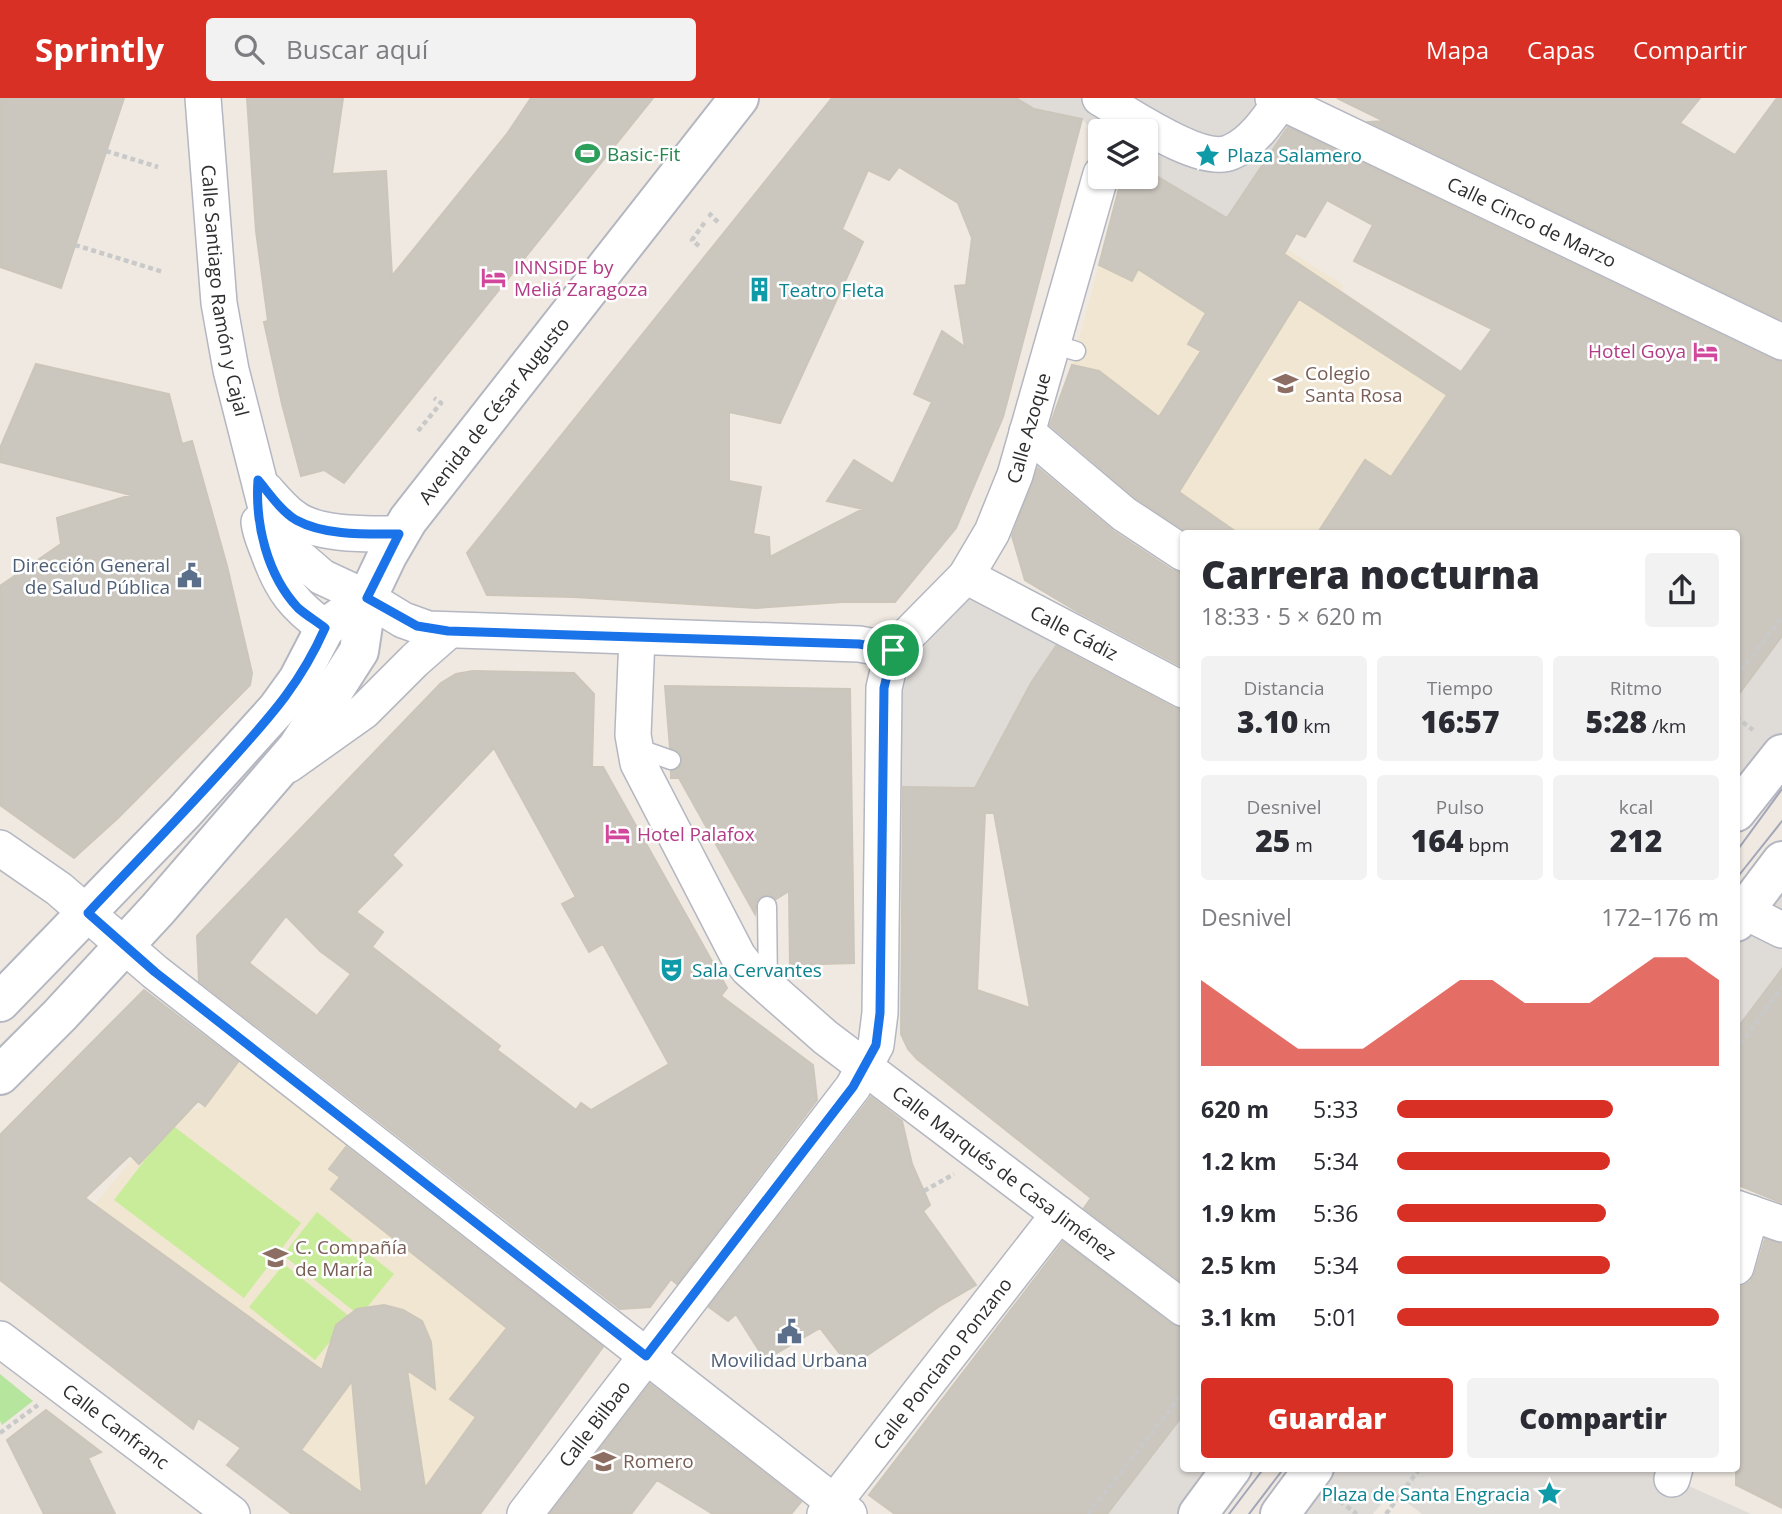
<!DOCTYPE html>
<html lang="es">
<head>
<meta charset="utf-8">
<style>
	:root { --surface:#fff; --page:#f2f2f3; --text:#2b2b33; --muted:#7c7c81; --accent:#d93025 }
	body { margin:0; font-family:"Open Sans",sans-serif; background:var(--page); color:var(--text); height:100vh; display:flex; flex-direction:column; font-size:26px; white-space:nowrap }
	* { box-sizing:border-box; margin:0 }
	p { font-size:23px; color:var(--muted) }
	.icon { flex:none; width:38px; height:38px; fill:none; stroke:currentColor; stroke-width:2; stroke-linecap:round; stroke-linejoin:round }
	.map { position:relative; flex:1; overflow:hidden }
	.panel { position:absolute; left:1180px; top:432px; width:560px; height:942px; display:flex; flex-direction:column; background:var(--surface); border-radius:7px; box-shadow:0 2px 5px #0004 }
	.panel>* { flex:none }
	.controls { position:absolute; left:1088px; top:21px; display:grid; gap:14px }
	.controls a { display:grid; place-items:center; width:70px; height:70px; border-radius:7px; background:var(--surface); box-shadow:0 2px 5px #0004; font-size:35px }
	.pin { position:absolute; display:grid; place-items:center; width:60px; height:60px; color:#fff; margin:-30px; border:4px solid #fff; border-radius:50%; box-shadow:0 2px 7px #0007 }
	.round { display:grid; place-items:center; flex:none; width:74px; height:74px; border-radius:7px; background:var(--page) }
	.summary { display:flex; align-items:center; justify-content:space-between; height:119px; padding:0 21px }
	h1 { font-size:38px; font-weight:800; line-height:52px }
	.figures { display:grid; grid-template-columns:repeat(3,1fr); gap:10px; height:119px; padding:7px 21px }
	.figures div { display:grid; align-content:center; border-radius:7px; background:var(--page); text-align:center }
	.figures b { font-size:30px; font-weight:800 }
	.figures small { font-size:19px; font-weight:400 }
	.figures p { font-size:19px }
	.chart { height:196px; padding:14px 21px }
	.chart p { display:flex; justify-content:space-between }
	.chart svg { width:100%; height:126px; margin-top:7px; fill:var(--accent); opacity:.7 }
	.primary-button { display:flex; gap:14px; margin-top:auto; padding:14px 21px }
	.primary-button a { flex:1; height:80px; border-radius:7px; background:var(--accent); color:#fff; font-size:28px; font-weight:800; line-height:80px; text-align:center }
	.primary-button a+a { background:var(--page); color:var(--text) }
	ul { padding:0 21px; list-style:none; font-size:23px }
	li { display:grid; grid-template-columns:112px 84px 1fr; align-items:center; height:52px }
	li i { height:18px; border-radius:9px; background:var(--accent) }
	header { display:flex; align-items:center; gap:42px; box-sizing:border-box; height:98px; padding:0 35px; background:var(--accent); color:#fff }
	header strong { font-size:33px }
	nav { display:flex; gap:38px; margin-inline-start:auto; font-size:24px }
	.search { width:490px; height:63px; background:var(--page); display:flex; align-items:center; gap:18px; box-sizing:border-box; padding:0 24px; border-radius:7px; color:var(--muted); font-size:26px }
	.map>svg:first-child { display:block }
	.education { fill:#f0e6d1 }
	.green { fill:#b6e59e }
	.pitch { fill:#c9ec9a }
	.plaza { fill:#dfdcd8 }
	.building { fill:#cbc7bf; stroke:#cbc5ba; stroke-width:2; fill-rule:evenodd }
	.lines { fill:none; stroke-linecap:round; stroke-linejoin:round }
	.lane-casing { stroke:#b4b7c1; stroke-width:21 }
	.street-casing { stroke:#b4b7c1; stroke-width:38 }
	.secondary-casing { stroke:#b4b7c1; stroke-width:42 }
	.path { stroke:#c9c9c9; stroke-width:4.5; stroke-dasharray:5 3.5; stroke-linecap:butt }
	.lane { stroke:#fff; stroke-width:18 }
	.street { stroke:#fff; stroke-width:35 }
	.secondary { stroke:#fff; stroke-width:38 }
	.tram { stroke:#a3a6b8; stroke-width:2 }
	.route-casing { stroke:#fff; stroke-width:14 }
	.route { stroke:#1a73e8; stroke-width:9 }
	.labels { text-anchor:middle; stroke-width:5; stroke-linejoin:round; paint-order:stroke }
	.leisure-label { font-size:19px; fill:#27864d; stroke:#fff; text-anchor:start }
	.culture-label { font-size:19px; fill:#0d838f; stroke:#fff; text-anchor:start }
	.street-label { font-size:19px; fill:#2e2e2e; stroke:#fff }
	.hotel-label { font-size:19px; fill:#b23c85; stroke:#fff; text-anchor:start }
	.education-label { font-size:19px; fill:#785e54; stroke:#fff; text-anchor:start }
	.service-label { font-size:19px; fill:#4e5e75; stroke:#fff; text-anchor:end }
</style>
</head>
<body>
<header>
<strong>Sprintly</strong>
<div class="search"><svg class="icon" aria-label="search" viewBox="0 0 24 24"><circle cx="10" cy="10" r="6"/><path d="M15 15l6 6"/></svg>Buscar aquí</div>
<nav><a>Mapa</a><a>Capas</a><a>Compartir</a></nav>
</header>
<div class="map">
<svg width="1782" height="1416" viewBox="0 0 1782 1416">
	<rect width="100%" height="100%" fill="#efe9e1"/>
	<path class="education" d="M1230,115L1343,187L1341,194L1461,274L1354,436H1183L1106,391L1154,315L1099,273L1072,267L1099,167L1132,183L1138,171L1147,177L1163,136L1208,148L1223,118L1227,120Z
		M239,961L607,1243L480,1416H292L227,1367L240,1349L198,1321L193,1331L18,1197L168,1019L205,1008Z"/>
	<path class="green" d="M0,1276L33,1303L2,1327L0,1323Z"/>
	<path class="pitch" d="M172,1027L301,1125L244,1200L114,1102Z
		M317,1114L394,1176L360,1218L283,1157Z
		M284,1166L350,1219L315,1262L249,1209Z"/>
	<path class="plaza" d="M1016,0H1307L1227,120L1146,72V33H1101V42L1082,21L1034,11Z
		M971,481L1066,532L1024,597L975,690L898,689L899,603L912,567Z
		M1782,538V640L1736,700V600Z
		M1782,776V872L1736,932V836Z
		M1183,1317V1370H1221L1186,1416H1107Z
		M1326,1370H1649L1751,1416H1422L1392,1393L1373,1416H1291Z"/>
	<path class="building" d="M0,0H124L61,190L0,169Z
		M247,0H343L332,76L386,73L392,178L507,36L531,0H653L344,385L324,372L301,378L282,306L264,224L268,223L256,133Z
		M832,0H1016L1034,11L1082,21L1003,319L956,430L895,504H842L756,510L574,499L487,497L467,455ZM899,69L958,105L972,140L966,187L955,188L965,249L942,233L914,296L932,304L893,386L854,362L827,403L863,411L770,459L769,439L753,436L761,389L729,383V314L780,325L863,144L842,131L868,72L889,82Z
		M1337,0H1700L1680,25L1735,57L1777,0H1782V222L1369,24L1384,23Z
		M1288,29L1773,262L1782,264V538L1736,600V436H1317L1365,362L1391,379L1447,297L1299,201L1179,394L1239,436H1190L1136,400L1050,327L1072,267L1099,273L1159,319L1201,253L1188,246L1206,215L1138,171L1132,183L1099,167L1122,79H1158L1227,120ZM1327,102L1373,127L1354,163L1492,231L1461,274L1284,156L1296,135L1305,139Z
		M36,266L169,296L182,346L192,343L227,468L252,575L250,587L119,719L74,760L0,707V488L61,446L57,420L131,397L0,364V350Z
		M1038,370L1113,433L1172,472L1183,475V569L1078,514L1025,482L1012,438Z
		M1056,548L1174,610L1183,612V1185L1084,1110L1091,1100L917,961L908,951L901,936L903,689L975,690L1031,585ZM985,715H994L1030,910L977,892Z
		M473,573L574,575L594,596L592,669H603L727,890L721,898L813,967L817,1002L677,1186L671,1181L650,1209L620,1211L199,883L197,838L441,585L456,576ZM494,650L576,799L562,806L589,854L603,846L669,966L591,1012L581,1005L576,1012L497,952L500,948L372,849L383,834L356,814L402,767L392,757ZM286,818L320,853L351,876L317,918L249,865Z
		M665,588L850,591L854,865L790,867L789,793L776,801L768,797L761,799L757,803L755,816L679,680H671V673L679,670L682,661L679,654L670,650Z
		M1782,871V1105L1736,1086V932Z
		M144,892L238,964L205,1008L198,1003L139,1066L130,1057L85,1100L322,1272L336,1227L357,1211L384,1207L403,1212L422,1223L431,1244L435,1291L407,1272L425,1390L476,1319L450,1301L507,1230L331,1091L340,1079L329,1071L346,1049L603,1249L480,1416H292L227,1367L241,1350L198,1320L193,1331L0,1182V1037ZM352,1283L362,1395L301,1352Z
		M871,999L902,1023L912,1066L930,1107L923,1113L976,1187L940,1208L850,1269L820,1230L765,1262L736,1216L728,1223L709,1209Z
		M1765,1141L1782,1146V1410L1736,1387V1204L1740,1189L1750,1184L1755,1175Z
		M1063,1144L1171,1226L1183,1230V1317L1107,1416H895L869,1397Z
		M650,1286L801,1404L791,1416H713L657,1382L631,1416H550Z
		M46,1312L101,1354L88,1360L115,1416H44L7,1342Z"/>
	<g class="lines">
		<defs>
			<path id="lane" d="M1052,246L1076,253
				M634,649L671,662
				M767,808L768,889"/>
			<g id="street">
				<path id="s1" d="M203,0L219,205L231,272L265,406L276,432L292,453L322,479L367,500L403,522L428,531L859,546L893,552"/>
				<path d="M1100,0C1128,16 1201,68 1231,54C1253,45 1270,19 1283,0"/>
				<path id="s2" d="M1273,0L1782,244"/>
				<path d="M1027,334L1124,416L1183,455"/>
				<path d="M266,392C274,401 283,412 293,419C317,438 369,436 399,436"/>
				<path d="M259,424C260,435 265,445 269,456C282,492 294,507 325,530"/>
				<path id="s3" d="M966,478L1183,592"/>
				<path id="s4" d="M637,539L633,637L638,665L738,858L748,871L825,939L1183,1210"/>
				<path d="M288,667L364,613L415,562L448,533"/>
				<path d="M0,750L59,791L155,874L849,1416"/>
				<path d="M1744,813L1782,832"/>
				<path d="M1736,1110L1782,1126"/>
				<path d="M1736,1169L1751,1115"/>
				<path id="s5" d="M0,1241L232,1416"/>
				<path d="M1672,1381L1675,1370"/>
				<path id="s6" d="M525,1416L853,989L876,947L880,915L884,590L893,552L966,478L992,434L1015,377L1101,76"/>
				<path id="s7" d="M825,1416L1059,1116"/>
			</g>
			<g id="secondary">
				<path d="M1736,714L1782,656"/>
				<path d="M1736,824L1782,763"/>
				<path d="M0,904L184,714L277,611L298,582L325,530L367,500"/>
				<path id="s8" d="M0,977L60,917L158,811L297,650L359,553L367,500L387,458L408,422L739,0"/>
				<path d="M1198,1416L1232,1370"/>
				<path d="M1280,1416L1314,1370"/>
			</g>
		</defs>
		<use href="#lane" class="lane-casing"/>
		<use href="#street" class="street-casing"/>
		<use href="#secondary" class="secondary-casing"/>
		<path class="path" d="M106,53L158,69
			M712,115L710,117L718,124
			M75,147L163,174
			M699,148L692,142L705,124
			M418,333L441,305L434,300
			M1736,579L1782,519
			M1736,619L1753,632
			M1736,953L1782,889
			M924,1093L954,1076
			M0,1335L38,1307
			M1333,1398L1357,1416
			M1088,1416L1183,1295
			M1386,1416L1420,1370"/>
		<use href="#lane" class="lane"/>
		<use href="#street" class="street"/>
		<use href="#secondary" class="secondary"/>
		<path class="tram" d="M1736,754L1782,691
			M1736,781L1782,723
			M1229,1416L1264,1370
			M1249,1416L1284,1370"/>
	</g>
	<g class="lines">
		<defs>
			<path id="route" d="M258,382C269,395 281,413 296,422C325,438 367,436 399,436L367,500L417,528L448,533L859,546L893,552L884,590L880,915L876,947L853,989L646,1258L155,874L88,815C134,766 180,719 225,669C267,622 299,589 325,530C316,523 306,517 298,510C267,477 255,426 258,382Z"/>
		</defs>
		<use href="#route" class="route-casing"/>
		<use href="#route" class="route"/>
	</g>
	<defs>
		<symbol id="stadium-bare" viewBox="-9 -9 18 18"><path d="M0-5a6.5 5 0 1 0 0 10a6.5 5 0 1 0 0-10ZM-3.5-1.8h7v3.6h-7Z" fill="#2e9e5b" stroke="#fff" stroke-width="2.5" paint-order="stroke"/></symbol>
		<symbol id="sight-bare" viewBox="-9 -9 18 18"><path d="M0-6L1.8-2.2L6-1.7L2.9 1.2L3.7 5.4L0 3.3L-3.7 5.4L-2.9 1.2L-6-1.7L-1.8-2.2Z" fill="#0f9aa8" stroke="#fff" stroke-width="2.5" paint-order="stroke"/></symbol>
		<symbol id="hotel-bare" viewBox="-9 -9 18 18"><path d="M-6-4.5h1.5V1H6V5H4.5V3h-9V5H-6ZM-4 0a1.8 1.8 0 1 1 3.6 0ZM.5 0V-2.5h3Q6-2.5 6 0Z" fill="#d1479c" stroke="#fff" stroke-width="2.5" paint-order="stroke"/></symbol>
		<symbol id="building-bare" viewBox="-9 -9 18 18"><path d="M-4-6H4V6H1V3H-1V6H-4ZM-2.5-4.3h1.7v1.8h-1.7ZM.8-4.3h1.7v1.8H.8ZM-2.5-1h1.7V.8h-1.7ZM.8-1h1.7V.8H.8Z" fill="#0f9aa8" stroke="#fff" stroke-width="2.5" paint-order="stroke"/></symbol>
		<symbol id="school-bare" viewBox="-9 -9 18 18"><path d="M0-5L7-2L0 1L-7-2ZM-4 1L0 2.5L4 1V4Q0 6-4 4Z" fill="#8d6e63" stroke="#fff" stroke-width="2.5" paint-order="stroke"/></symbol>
		<symbol id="civic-bare" viewBox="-9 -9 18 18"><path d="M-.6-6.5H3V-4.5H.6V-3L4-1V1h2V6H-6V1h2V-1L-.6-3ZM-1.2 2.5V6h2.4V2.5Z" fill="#5c6f8a" stroke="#fff" stroke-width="2.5" paint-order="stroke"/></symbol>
		<symbol id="theatre-bare" viewBox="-9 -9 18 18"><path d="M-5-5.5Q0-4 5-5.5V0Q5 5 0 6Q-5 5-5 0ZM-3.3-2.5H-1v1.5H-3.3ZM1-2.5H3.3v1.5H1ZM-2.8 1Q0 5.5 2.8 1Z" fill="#0f9aa8" stroke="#fff" stroke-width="2.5" paint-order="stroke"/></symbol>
		<symbol id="university-bare" viewBox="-9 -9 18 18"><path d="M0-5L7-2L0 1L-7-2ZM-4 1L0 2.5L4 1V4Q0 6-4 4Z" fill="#8d6e63" stroke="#fff" stroke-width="2.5" paint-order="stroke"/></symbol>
	</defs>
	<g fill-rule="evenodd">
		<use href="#stadium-bare" x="570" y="38" width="35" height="35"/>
		<use href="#sight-bare" x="1190" y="40" width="35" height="35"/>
		<use href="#hotel-bare" x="476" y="162" width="35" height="35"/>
		<use href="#building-bare" x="742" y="174" width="35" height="35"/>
		<use href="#hotel-bare" x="1688" y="236" width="35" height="35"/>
		<use href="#school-bare" x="1268" y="268" width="35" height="35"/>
		<use href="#civic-bare" x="172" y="460" width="35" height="35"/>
		<use href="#hotel-bare" x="600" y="718" width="35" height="35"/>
		<use href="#theatre-bare" x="654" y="854" width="35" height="35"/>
		<use href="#university-bare" x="258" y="1142" width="35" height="35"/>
		<use href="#civic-bare" x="772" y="1216" width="35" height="35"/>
		<use href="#school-bare" x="586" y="1346" width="35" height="35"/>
		<use href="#sight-bare" x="1532" y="1378" width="35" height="35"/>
	</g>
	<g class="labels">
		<g class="leisure-label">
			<text x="607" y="63">Basic-Fit</text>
		</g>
		<g class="culture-label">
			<text x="1227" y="64">Plaza Salamero</text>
			<text x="779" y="199">Teatro Fleta</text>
			<text x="692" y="879">Sala Cervantes</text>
			<text x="1530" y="1403" text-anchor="end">Plaza de Santa Engracia</text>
		</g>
		<g class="street-label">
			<text dy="7" stroke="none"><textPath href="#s2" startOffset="287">Calle Cinco de Marzo</textPath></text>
			<text dy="7" stroke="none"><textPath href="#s1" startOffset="194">Calle Santiago Ramón y Cajal</textPath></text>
			<text dy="7" stroke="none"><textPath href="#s8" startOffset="838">Avenida de César Augusto</textPath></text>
			<text dy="7" stroke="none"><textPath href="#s6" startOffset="1248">Calle Azoque</textPath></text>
			<text dy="7" stroke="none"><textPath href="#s3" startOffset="122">Calle Cádiz</textPath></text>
			<text dy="7" stroke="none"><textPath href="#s4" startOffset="688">Calle Marqués de Casa Jiménez</textPath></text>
			<text dy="7" stroke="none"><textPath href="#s7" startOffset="191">Calle Ponciano Ponzano</textPath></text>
			<text dy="7" stroke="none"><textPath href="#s6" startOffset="114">Calle Bilbao</textPath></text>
			<text dy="7" stroke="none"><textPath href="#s5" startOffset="145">Calle Canfranc</textPath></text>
		</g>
		<g class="hotel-label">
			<text x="514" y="176">INNSiDE by<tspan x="514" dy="22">Meliá Zaragoza</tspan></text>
			<text x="1686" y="260" text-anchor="end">Hotel Goya</text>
			<text x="637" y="743">Hotel Palafox</text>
		</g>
		<g class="education-label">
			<text x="1305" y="282">Colegio<tspan x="1305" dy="22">Santa Rosa</tspan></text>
			<text x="295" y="1156">C. Compañía<tspan x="295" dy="22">de María</tspan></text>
			<text x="623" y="1370">Romero</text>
		</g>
		<g class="service-label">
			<text x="170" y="474">Dirección General<tspan x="170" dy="22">de Salud Pública</tspan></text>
			<text x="789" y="1269" text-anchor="middle">Movilidad Urbana</text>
		</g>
	</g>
</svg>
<div class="controls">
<a><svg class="icon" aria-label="layers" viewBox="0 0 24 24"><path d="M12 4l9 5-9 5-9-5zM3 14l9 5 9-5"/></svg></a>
</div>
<div class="pin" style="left:893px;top:552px;background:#1e9e55"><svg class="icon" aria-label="arrive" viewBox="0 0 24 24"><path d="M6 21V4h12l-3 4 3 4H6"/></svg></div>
<section class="panel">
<div class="summary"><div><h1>Carrera nocturna</h1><p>18:33 · 5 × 620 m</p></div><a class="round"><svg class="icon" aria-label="share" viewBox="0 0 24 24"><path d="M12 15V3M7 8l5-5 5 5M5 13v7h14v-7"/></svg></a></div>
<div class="figures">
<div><p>Distancia</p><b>3.10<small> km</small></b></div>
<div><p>Tiempo</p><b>16:57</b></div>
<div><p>Ritmo</p><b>5:28<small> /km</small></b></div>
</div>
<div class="figures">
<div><p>Desnivel</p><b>25<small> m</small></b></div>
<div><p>Pulso</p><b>164<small> bpm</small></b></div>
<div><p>kcal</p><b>212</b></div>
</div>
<div class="chart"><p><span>Desnivel</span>172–176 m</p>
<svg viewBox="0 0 160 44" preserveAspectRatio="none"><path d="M0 44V14L10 22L20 30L30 38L40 38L50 38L60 30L70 22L80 14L90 14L100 22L110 22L120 22L130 14L140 6L150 6L160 14V44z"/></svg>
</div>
<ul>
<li><b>620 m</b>5:33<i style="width:67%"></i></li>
<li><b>1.2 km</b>5:34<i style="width:66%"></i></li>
<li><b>1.9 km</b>5:36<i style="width:65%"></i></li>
<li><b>2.5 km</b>5:34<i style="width:66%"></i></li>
<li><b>3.1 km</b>5:01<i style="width:100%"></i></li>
</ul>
<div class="primary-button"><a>Guardar</a><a>Compartir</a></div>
</section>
</div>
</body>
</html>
